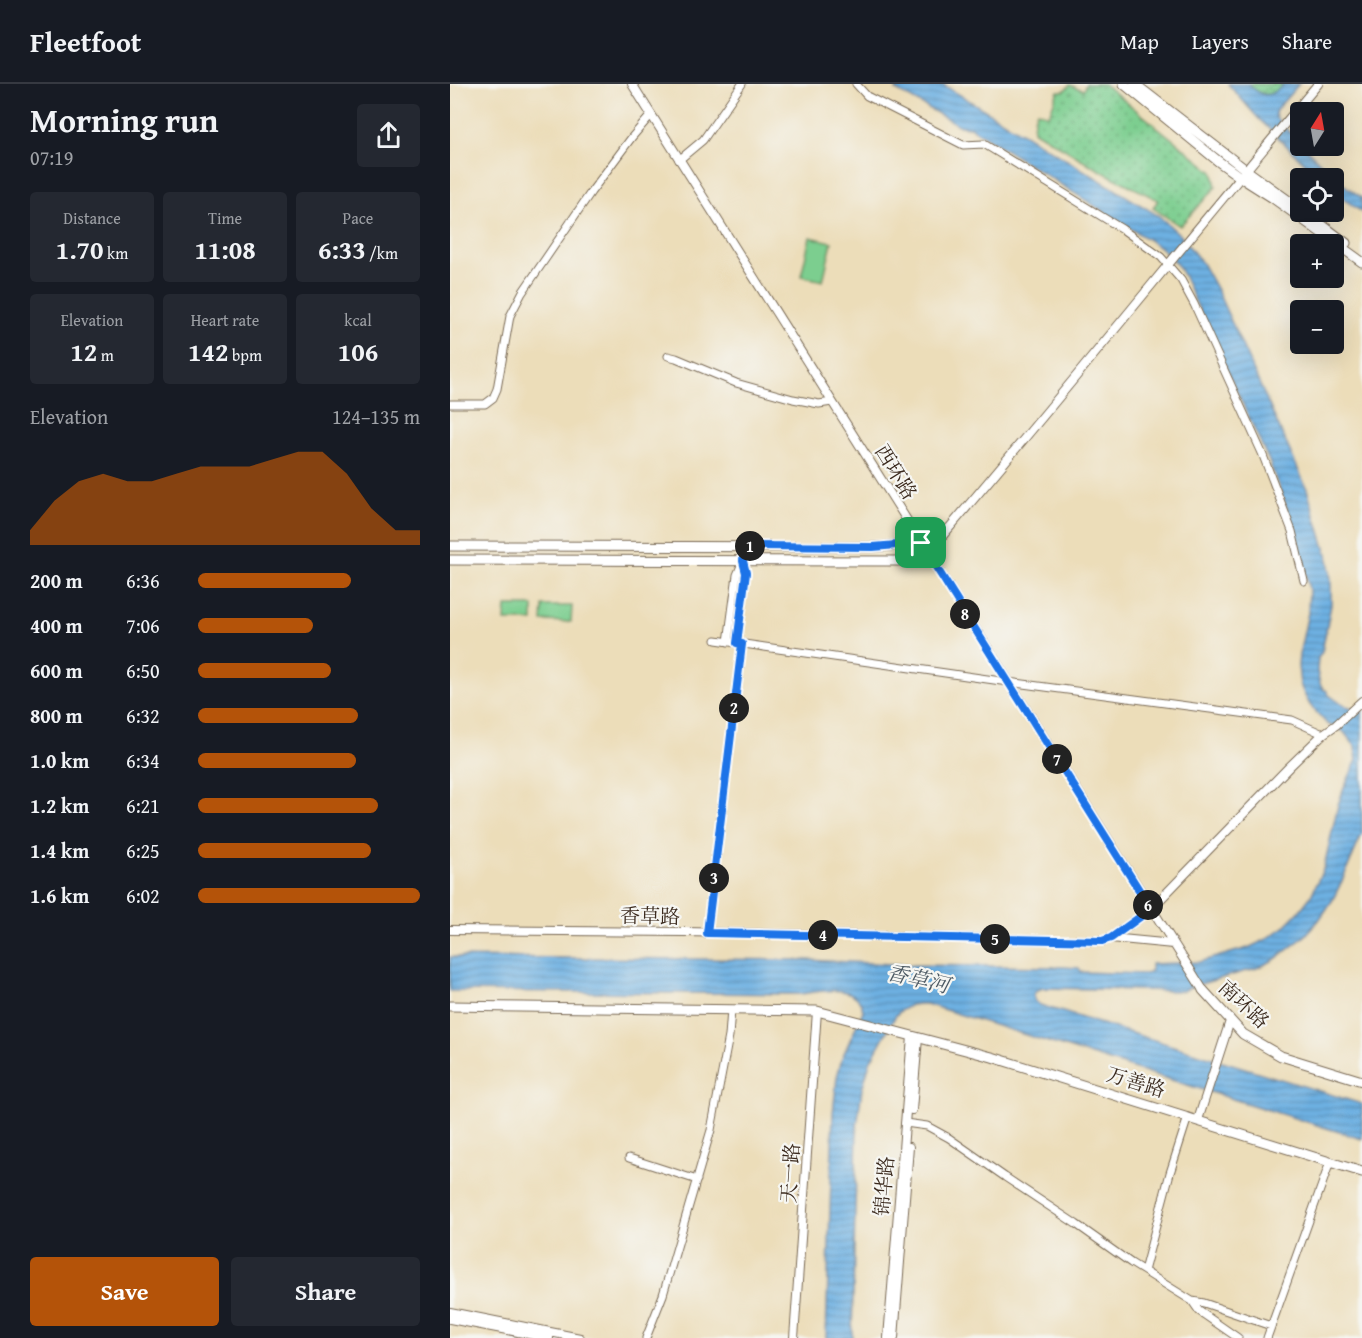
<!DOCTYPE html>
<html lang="en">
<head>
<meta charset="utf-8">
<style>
	:root { --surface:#171b24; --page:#242831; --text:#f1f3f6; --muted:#9ea1a6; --line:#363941; --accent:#b45309 }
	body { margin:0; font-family:"Gentium Book Plus","Noto Serif SC",serif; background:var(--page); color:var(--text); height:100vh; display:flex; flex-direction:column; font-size:22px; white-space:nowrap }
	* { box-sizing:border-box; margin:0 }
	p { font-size:20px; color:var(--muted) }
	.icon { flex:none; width:33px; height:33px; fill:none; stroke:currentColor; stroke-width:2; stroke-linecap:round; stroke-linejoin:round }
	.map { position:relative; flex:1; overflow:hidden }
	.panel { display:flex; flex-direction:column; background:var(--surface); width:450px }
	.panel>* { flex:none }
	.needle { width:39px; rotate:11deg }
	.controls { position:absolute; left:840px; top:18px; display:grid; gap:12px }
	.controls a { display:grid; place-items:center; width:54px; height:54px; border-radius:6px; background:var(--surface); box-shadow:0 6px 24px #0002; font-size:30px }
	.pin { position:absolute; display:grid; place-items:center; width:51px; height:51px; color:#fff; margin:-26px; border-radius:12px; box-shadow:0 3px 9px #0006 }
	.km { position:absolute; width:30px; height:30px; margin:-15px; border-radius:50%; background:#222; color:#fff; font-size:16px; line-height:30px; text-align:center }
	.round { display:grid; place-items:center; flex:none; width:63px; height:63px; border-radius:6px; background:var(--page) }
	.overview { display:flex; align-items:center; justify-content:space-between; height:102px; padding:0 30px }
	h1 { font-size:33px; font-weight:700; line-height:45px }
	.figures { display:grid; grid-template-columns:repeat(3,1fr); gap:9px; height:102px; padding:6px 30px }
	.figures div { display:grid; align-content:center; border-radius:6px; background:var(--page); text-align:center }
	.figures b { font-size:26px; font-weight:700 }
	.figures small { font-size:16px; font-weight:400 }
	.figures p { font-size:16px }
	.chart { height:168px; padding:12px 30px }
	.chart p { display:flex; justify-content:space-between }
	.chart svg { width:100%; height:108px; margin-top:6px; fill:var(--accent); opacity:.7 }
	.button { display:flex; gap:12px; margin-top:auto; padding:12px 30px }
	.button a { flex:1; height:69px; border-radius:6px; background:var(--accent); color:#fff; font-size:24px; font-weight:700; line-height:69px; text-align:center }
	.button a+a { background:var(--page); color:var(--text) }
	ul { padding:0 30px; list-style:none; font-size:20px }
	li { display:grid; grid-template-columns:96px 72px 1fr; align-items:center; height:45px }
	li i { height:15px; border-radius:8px; background:var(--accent) }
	header { display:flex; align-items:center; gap:36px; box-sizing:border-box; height:84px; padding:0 30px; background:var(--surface); border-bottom:2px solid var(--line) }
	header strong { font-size:28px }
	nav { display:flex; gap:33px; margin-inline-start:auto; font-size:21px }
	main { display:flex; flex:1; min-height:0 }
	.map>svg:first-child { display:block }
	.park { fill:url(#park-crowns); stroke:#5c7c56; stroke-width:1.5 }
	.garden { fill:url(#garden-dots); stroke:#5c7c56; stroke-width:1.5 }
	.pitch { fill:#7cce8f; stroke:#5c7c56; stroke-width:1.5 }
	.water { fill:url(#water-rules); stroke:#546d80; stroke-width:1.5 }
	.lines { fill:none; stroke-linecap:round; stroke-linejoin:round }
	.minor-casing { stroke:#796954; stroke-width:9 }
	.tertiary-casing { stroke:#796954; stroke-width:10 }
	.secondary-casing { stroke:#796954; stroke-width:11 }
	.minor { stroke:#fff; stroke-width:7 }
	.tertiary { stroke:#fff; stroke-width:8 }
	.secondary { stroke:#fff; stroke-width:9 }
	.route-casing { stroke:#fff; stroke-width:12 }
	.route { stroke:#1a73e8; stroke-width:8 }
	.labels { text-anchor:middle; stroke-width:4.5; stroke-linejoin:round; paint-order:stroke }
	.street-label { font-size:20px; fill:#3b2a1e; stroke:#f6f6f2 }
	.water-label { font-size:21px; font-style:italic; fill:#4c5963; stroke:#f6f6f2 }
</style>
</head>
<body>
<header>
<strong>Fleetfoot</strong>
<nav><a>Map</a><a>Layers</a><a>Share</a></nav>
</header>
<main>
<section class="panel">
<div class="overview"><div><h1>Morning run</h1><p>07:19</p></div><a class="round"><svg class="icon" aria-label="share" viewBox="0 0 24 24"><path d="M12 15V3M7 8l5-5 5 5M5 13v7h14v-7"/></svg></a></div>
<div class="figures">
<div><p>Distance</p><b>1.70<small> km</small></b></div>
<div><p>Time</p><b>11:08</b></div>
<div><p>Pace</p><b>6:33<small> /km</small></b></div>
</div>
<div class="figures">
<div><p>Elevation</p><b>12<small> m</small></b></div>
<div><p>Heart rate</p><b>142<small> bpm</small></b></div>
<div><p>kcal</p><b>106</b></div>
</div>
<div class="chart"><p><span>Elevation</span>124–135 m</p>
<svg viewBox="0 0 160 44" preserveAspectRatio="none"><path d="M0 44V38L10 26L20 18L30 15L40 18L50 18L60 15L70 12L80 12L90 12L100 9L110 6L120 6L130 15L140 29L150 38L160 38V44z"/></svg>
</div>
<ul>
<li><b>200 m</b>6:36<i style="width:69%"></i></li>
<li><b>400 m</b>7:06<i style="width:52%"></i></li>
<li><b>600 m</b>6:50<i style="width:60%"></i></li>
<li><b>800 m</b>6:32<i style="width:72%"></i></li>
<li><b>1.0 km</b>6:34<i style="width:71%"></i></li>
<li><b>1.2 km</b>6:21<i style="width:81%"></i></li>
<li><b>1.4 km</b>6:25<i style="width:78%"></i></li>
<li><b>1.6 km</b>6:02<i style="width:100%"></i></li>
</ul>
<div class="button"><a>Save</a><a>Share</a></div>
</section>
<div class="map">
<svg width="912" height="1254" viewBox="0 0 912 1254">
	<defs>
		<pattern id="park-crowns" width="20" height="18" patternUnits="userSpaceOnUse" patternTransform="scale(1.5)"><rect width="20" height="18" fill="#7cce8f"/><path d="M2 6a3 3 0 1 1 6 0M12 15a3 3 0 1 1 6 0" fill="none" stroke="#67a774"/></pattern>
		<pattern id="garden-dots" width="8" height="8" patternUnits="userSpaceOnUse" patternTransform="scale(1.5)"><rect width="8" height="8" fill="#7cce8f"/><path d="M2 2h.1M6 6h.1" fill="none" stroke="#67a774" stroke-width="1.8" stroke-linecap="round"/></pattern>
		<pattern id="water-rules" width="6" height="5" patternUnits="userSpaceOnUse" patternTransform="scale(1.5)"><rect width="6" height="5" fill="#6db0e2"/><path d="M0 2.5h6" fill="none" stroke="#5b8fb7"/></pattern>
	</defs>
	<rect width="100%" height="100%" fill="#f6f6f2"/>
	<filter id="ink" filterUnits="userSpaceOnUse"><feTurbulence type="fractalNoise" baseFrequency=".0167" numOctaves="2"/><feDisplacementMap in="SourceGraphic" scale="12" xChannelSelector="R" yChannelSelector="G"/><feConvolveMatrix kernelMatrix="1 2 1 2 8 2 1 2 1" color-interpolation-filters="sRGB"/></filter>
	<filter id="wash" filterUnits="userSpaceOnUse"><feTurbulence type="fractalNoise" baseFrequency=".008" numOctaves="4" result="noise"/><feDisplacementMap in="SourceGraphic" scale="24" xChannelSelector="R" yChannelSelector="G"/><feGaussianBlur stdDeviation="1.35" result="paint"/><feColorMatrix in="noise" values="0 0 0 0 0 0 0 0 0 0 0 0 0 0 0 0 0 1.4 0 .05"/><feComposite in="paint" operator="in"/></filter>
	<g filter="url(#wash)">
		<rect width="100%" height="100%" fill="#ecddb9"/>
		<path class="park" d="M799,0H834C821,13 812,15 799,0Z"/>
		<path class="garden" d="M636,0H654L763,88L766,103L730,142L703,124L708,116L651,87L583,46L584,35L587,27L599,31L608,7H614L620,1L633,6Z"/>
		<path class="pitch" d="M360,153L382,158L373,197L351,192Z
			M56,522H83V537H55Z
			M93,522H122L121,538L92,537Z"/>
		<path class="water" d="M447,0H492L709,132L729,150L752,179L767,206L857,405L878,474L881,496V521L872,568L868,574L867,587L870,600L874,606H876L879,611L893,621L912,627V750L892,797L882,817L869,836L854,853L824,876L807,884L740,903L734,907L592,904L584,909C583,916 585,917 590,921L912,1020V1055L476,920H470L460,921L452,926L446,931L420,978L412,1005L407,1042L402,1254H376L383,1029L387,993L392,974L413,927C409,898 370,907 350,910L0,907V873L357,876L463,881L613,883L629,884L631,888L695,890L699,889L701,885V880L749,878L798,864L815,856L833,844L847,830L861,812L874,783L888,721L894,704L907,676L905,662L893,647L877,640L860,621L854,610L850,600L848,582L849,571L858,529L859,505L845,446L819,377L734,193L728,182L710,163L520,43L510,42L446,6L449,1Z
			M778,0H799C812,15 821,13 834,0H849L827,25L825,29L826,34L850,59V62H853L890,98L912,114V128L884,108V94H870L808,34Z"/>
	</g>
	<g filter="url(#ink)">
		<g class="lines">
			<defs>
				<path id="minor" d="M406,0L417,12L513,61L534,60L672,145L711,173L731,196L744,220L812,369L842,447L854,497
					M229,76L253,56L292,0
					M218,272L226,274L286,299L343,315L369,320L382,318
					M0,320H35L43,314L47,305L60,232L72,209L141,108L182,53L201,31
					M266,556L558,598L842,636L873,650
					M278,558L287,491L293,477
					M287,559L296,489L293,477
					M257,849L292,560
					M455,1039L477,1042L499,1054L555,1093L626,1140L681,1179L742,1217L754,1219L821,1242
					M179,1074L247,1096
					M694,1187L720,1089L738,1033
					M742,1217L749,1227L788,1254
					M196,1254L213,1211L261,1046L279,952L281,926
					M817,1254L880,1078"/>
				<path id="tertiary" d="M182,0L753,906
					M489,456C617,306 741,151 868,0
					M0,846L234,848L652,857L661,854L723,860
					M661,854L701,825L839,683L873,650L886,641L912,617
					M462,1026L468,954
					M748,1036L780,937
					M0,1228L130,1254
					M0,1235L99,1254
					M344,1254L367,927
					M438,1254L462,952
					M444,1254L459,1063"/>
				<path id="secondary" d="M674,0L768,77L790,93L823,114L912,178
					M685,0L796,86L850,125
					M855,128L896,159
					M0,462L423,463L471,460L489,456
					M0,476L452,477L477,470L489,456
					M753,906L793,950L831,972L912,997
					M0,922L367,927L542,973L912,1088"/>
			</defs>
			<use href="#minor" class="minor-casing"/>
			<use href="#tertiary" class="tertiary-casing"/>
			<use href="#secondary" class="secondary-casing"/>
			<use href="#minor" class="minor"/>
			<use href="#tertiary" class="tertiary"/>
			<use href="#secondary" class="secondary"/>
		</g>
	</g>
	<g class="lines" filter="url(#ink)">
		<defs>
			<path id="route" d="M471,459L701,825L661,854L652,857L257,849L292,560L287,559L296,489L293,477L294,462L423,463Z"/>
		</defs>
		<use href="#route" class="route-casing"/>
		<use href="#route" class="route"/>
	</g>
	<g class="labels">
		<g class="street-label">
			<text transform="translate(446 388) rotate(58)" y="7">西环路</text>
			<text transform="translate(200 832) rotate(1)" y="7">香草路</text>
			<text transform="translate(794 920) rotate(43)" y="7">南环路</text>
			<text transform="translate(686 998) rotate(17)" y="7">万善路</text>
			<text transform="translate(340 1089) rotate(-86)" y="7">天一路</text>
			<text transform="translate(434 1102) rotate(-85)" y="7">锦华路</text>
		</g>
		<g class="water-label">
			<text transform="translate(468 895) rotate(13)" y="7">香草河</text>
		</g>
	</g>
</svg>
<div class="controls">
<a><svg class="needle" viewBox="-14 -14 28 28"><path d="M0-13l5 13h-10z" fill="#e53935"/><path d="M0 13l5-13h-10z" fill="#9ea1a6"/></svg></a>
<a><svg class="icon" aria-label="locate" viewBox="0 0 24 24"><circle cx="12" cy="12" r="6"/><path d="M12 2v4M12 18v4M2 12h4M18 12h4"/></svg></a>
<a>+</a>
<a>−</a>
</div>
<div class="pin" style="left:471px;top:459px;background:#1e9e55"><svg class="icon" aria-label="arrive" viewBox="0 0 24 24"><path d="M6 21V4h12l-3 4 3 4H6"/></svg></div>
<b class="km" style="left:300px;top:462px">1</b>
<b class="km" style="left:284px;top:624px">2</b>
<b class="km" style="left:264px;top:794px">3</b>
<b class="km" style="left:373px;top:851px">4</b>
<b class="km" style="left:545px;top:855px">5</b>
<b class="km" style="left:698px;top:821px">6</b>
<b class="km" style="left:607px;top:675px">7</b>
<b class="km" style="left:515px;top:530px">8</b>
</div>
</main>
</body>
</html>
